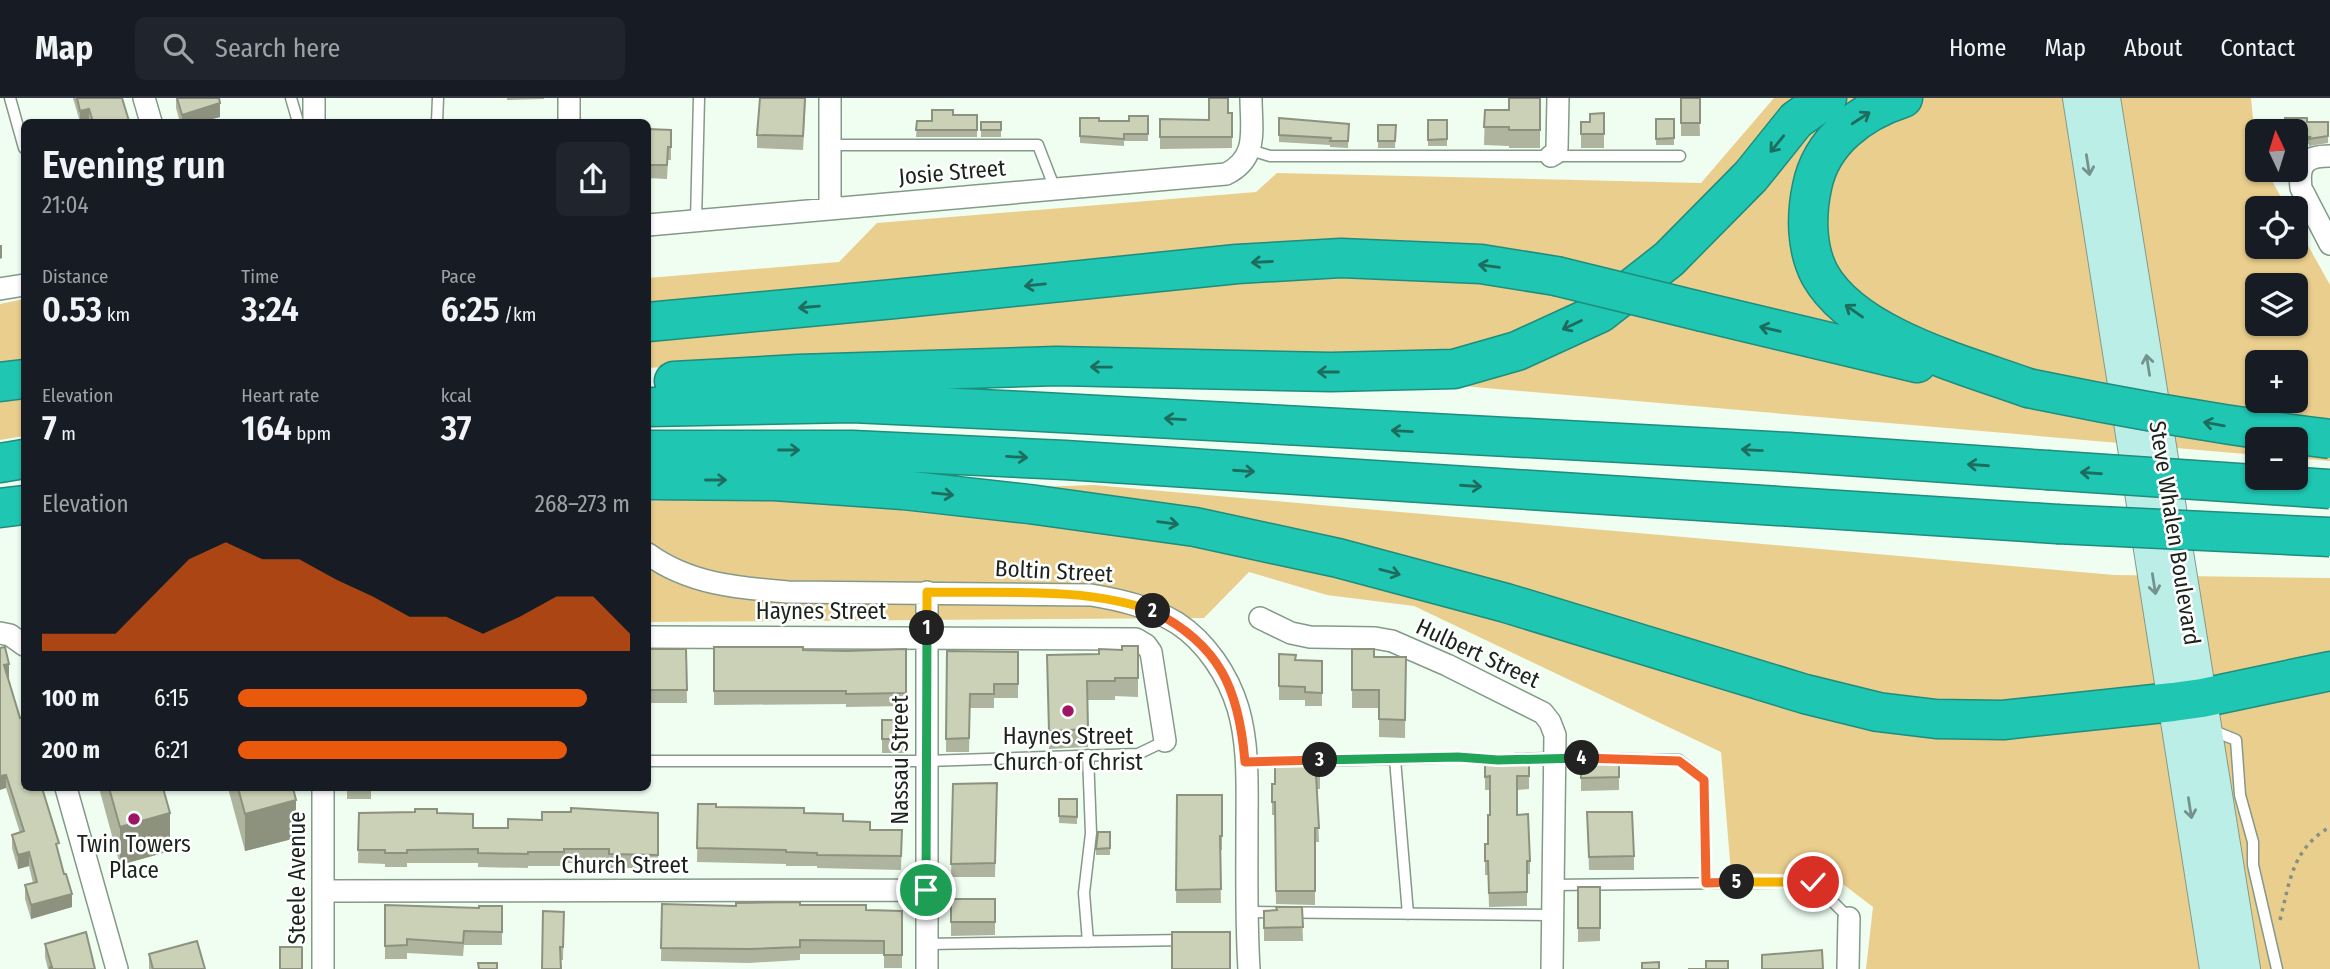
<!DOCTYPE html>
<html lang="en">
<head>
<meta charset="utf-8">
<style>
	:root { --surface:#171b24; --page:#20242c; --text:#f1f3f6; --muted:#9ea1a6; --line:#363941; --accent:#ea580c }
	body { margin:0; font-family:"Fira Sans Condensed",sans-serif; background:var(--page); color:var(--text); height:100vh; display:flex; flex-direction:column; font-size:26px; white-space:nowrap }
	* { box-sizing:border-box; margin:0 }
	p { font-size:23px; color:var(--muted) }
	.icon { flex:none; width:38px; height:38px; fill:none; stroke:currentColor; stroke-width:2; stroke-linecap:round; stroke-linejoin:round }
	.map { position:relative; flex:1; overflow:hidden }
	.side { position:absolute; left:21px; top:21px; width:630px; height:672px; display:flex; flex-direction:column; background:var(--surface); border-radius:10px; box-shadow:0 2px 5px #0004 }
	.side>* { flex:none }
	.needle { width:46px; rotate:356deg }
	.fabs { position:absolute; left:2245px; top:21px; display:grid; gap:14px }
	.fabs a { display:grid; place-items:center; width:63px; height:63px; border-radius:10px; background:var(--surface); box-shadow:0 2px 5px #0004; font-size:35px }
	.pin { position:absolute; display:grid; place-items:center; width:60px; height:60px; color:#fff; margin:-30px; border:4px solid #fff; border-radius:50%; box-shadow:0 2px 7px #0007 }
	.km { position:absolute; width:35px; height:35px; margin:-18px; border-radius:50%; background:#222; color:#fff; font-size:19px; line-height:35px; text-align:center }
	.round { display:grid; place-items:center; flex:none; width:74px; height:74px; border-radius:10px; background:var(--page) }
	.summary { display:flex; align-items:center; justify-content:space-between; height:119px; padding:0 21px }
	h1 { font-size:38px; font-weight:600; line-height:52px }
	.stats { display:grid; grid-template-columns:repeat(3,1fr); gap:10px; height:119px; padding:7px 21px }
	.stats div { display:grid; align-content:center }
	.stats b { font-size:35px; font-weight:600 }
	.stats small { font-size:19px; font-weight:400 }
	.stats p { font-size:19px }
	.chart { height:196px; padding:14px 21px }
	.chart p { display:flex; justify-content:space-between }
	.chart svg { width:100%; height:126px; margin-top:7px; fill:var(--accent); opacity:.7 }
	ul { padding:0 21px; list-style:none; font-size:23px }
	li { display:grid; grid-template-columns:112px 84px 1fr; align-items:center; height:52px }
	li i { height:18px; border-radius:9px; background:var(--accent) }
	header { display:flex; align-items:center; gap:42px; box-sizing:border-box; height:98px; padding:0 35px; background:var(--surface); border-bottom:2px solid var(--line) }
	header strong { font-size:33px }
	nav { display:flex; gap:38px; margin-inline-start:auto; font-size:24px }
	.search { width:490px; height:63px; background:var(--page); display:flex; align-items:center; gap:18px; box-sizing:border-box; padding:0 24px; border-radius:10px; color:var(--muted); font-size:26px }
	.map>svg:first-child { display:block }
	.green { fill:#eace8d; fill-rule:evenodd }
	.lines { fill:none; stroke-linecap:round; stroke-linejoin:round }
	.lane-casing { stroke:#849a88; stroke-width:13 }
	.street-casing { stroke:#849a88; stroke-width:24 }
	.secondary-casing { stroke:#849a88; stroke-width:32 }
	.highway-casing { stroke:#1e8d7d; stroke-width:41 }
	.path { stroke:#859186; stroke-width:3.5; stroke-dasharray:3.5 5; stroke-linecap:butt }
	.lane { stroke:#fff; stroke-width:10 }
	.street { stroke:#fff; stroke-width:21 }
	.secondary { stroke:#bceee8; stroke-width:30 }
	.highway { stroke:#1fc6b1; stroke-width:38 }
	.highway-bridge-casing { stroke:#1e8d7d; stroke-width:41; stroke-linecap:butt }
	.highway-bridge { stroke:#1fc6b1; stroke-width:38 }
	.wall { fill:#aeb49d }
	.shaded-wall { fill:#8d927f }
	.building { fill:#cad1b6; stroke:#8d927f; stroke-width:2 }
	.oneway { stroke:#1d6d5f }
	.oneway2 { stroke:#74938c }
	.split-1-casing { stroke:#fff; stroke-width:14 }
	.split-2-casing { stroke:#fff; stroke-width:14 }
	.split-3-casing { stroke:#fff; stroke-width:14 }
	.split-4-casing { stroke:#fff; stroke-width:14 }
	.split-5-casing { stroke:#fff; stroke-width:14 }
	.split-6-casing { stroke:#fff; stroke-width:14 }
	.split-1 { stroke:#22a559; stroke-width:9 }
	.split-2 { stroke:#f5b400; stroke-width:9 }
	.split-3 { stroke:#f0652b; stroke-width:9 }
	.split-4 { stroke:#22a559; stroke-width:9 }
	.split-5 { stroke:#f0652b; stroke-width:9 }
	.split-6 { stroke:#f5b400; stroke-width:9 }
	.poi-dot { fill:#9e1563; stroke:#fff; stroke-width:2.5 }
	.labels { text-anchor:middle; stroke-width:5; stroke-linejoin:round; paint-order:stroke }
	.street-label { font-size:23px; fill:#1b241c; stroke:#fff }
	.poi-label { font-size:23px; fill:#1b241c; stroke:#fff }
</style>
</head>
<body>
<header>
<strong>Map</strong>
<div class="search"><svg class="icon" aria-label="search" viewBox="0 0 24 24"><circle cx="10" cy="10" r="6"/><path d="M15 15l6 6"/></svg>Search here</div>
<nav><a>Home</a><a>Map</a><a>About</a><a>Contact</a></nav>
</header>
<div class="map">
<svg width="2330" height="871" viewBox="0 0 2330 871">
	<rect width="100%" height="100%" fill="#effef1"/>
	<path class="green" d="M1774,0H2251L2258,72H2266L2287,110H2258V149H2296V126L2330,187V363L2296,360V341H2258L2257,357L1014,249L648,270V180L839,164L877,125L1256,94L1277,75L1701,85ZM2258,187H2296V226H2258ZM2258,264H2296V303H2258Z
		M24,201V338L0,342V206Z
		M1094,387L2114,477L2330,480V871H1866L1873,809L1831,777L1731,775L1721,654L1414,508L1327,497L1249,474L1204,520L648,524V403Z"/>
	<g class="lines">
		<defs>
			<path id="lane" d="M10,0L24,50
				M291,0L298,24
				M437,24L438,0
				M829,47H1038L1055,91
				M1250,52L1270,58H1680
				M696,123L699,0
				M2209,631L2236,642L2240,697L2253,744V767L2277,871
				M1395,661L1458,659L1496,662
				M1516,661L1554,660L1679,662L1704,682L1706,785
				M648,663H927L1138,656L1165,643
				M1308,663L1395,661L1408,816
				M1245,664L1288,663
				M1552,787L1813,784L1849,820
				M1247,814L1551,817
				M1088,844L1084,795L1091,735L1088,657
				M927,846L1186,842"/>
			<path id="street" d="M144,0L151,24
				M830,0V111
				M314,24V0
				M569,24V0
				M1551,58L1556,55L1557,50L1558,0
				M2330,58C2306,58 2298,65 2301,90L2330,146
				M648,127L1226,76C1259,60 1251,31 1251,0
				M0,191L24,187
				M648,456C689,486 738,490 788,494L1091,497C1121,502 1151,509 1177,525C1206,544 1228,577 1238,610C1249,647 1247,689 1247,727C1247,775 1246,823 1249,871
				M1260,520L1291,535L1310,539L1375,540L1392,543L1447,567L1543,615L1550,624L1555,637L1552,871
				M0,535L10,537L24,547
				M648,539L1136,541L1146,547L1151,554L1165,643
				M66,690L117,871
				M324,793L926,792
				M323,871V690
				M927,871V494
				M1848,871L1849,820"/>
			<path id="secondary" d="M2078,0L2215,871
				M2105,0L2245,871"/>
			<path id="highway" d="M1903,0C1860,14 1821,43 1812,89C1806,117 1806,151 1820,177C1855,239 1965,267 2028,290
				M1703,214L1917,265
				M648,224L894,201L1237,166L1341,160L1481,166L1556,178
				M674,283L798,276L1057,268L1331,274L1454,271L1517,253L1600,215L1669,161L1751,78L1796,22L1827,0
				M0,284L24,281
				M648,309L852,305L1023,313L1789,354L2047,372
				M648,352H852L1065,362L2057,426
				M0,365L24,361
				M648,382L774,383L903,392L1029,406L1195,429L1338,460L1506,505L1805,596L1878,614L1936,621L2003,622L2173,604L2202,600L2330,573
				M0,410L24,407"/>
		</defs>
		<use href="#lane" class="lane-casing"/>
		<use href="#street" class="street-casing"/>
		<use href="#secondary" class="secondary-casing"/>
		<use href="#highway" class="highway-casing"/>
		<path class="path" d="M2280,822C2290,783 2292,751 2330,729"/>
		<use href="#lane" class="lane"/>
		<use href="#street" class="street"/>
		<use href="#secondary" class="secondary"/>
		<use href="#highway" class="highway"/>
		<defs>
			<path id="highway-bridge" d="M1556,178L1703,214
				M2028,290C2129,311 2227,328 2330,341
				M2047,372L2330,391
				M2057,426L2330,439"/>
		</defs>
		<use href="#highway-bridge" class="highway-bridge-casing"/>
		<use href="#highway-bridge" class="highway-bridge"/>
	</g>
	<path class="wall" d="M73,0H122L129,24H80Z
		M176,0H219L220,19L201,24H180L176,10Z
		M507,0H544V1L507,2Z
		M806,0L803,52L757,50V37Z
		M1540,0V50H1509V48L1484,47L1485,12H1509Z
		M1681,0H1699L1700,38H1681Z
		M1228,15H1232V50L1160,51V21L1209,22Z
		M1604,15V50H1581V24H1590Z
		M953,17H977V39H916L917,23H932Z
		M1148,18V43H1124V48L1080,45V20L1099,23H1129Z
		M1279,20L1349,26L1348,50L1330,49V47L1279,44Z
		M1656,21H1674V47H1656Z
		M1428,22H1447V48H1428Z
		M981,24H1001V39H981Z
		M2307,24H2328V45L2309,48V46L2296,45V33Z
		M1378,27H1396L1395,50H1378Z
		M648,31L671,32V62H668L667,81L648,80Z
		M1138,548V599L1115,598V602H1088V649L1049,651L1047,557L1099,556Z
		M714,549L846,553L906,551V608L846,609V606L714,607Z
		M0,550L9,580H8L24,690L59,757L72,809L31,821L25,801V787L33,785L29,768L18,771L12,750V737L20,735L6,690Z
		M648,551H686L687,605H648Z
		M1352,551L1374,559H1406L1405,640L1379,639V610H1352Z
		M947,553L1018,554V600H994V610H970L969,654H946Z
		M1279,556L1295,562L1322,563V608H1305V602H1279Z
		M882,622H906V655H882Z
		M1320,659V691H1317L1319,744H1315V807L1276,806L1275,717H1272V686H1275Z
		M1529,660V691L1517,692V717L1530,763V776H1527V808L1489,809L1488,777H1485V746H1488L1490,717V692H1485V661Z
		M1619,662V692L1581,693V663Z
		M997,685L995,779H951L953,686Z
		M99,690H163L170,753L120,767Z
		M228,690H293L296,740L245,753Z
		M347,690H371V701H347Z
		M1177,697H1222V752H1220L1221,805H1176Z
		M1059,701H1077V726L1059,725Z
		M698,706L716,709L804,715L843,723L870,732H902L901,772L817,770V768H786V766L697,764Z
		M1587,714L1634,758V772H1589Z
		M359,715H437L473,730H508L542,722L658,715V770H609V764L564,765V768H528V770L478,769V765H407V769H385V766L358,765Z
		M1110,734V757H1096V751Z
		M1578,789H1600V843L1578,844Z
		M951,801H995V837L951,838Z
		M662,806L736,808L800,807L866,812L902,813V870H884V856H800V862L749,865L661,863Z
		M385,807L479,810L502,808V847H464L463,858L407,855V861H385Z
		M1302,809L1303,843H1264V813L1277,812Z
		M564,814L563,862H561L542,871Z
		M45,846L95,871H48L45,859Z
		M149,856L205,871H149Z"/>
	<path class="shaded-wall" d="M220,5V19L201,24H182V17Z
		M89,11V24H80V13Z
		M0,147H2V160L0,161Z
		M9,566V580L4,581V567Z
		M6,677V690L0,692V678Z
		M296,702V740L245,753V716Z
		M170,715V753L120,767V729Z
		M29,754V768L18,771V757Z
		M72,796V809L31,821V807Z"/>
	<path class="building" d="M77,0H122L129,23L123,24H93L89,11L80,13Z
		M177,0H219L220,5L182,17Z
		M760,0H805L803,38L757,37Z
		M1209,0H1228V15H1232V39H1160V21L1209,22Z
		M1509,0H1540V32H1509V29H1484L1485,12H1509Z
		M1681,0H1700V25H1681Z
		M932,12H953V17H977V32H916L917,23H932Z
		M1604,15V36H1581V24H1590V16Z
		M1129,18H1148V36H1124V41L1080,38V20H1099V23H1129Z
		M1279,20L1349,26L1348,43H1330L1331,40L1279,37Z
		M2285,20H2307V24H2328V38L2309,41L2310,39L2296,38V33H2285Z
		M1656,21H1674V40L1656,41Z
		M1428,22H1447V41L1428,42Z
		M981,24H1001V32H981Z
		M1378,27H1396L1395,43H1378Z
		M648,31L671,32V49H668L667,67H648Z
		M1122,548H1138V580H1115V583H1087L1088,631L1049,633L1047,557L1099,556V551L1122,552Z
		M5,549L9,566L4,567L20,620L24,619V690H42L59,745L56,746L64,776H66L72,796L31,807L25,787L37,784L29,754L18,757L12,737L24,733L6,677L0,678V550Z
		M714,549H803V552L846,553L906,551V595L846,596V593H714Z
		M648,551H686L687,592H648Z
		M1352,551H1374V559H1406L1405,622L1379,621V592H1352Z
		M947,553L1018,554V586H994V596H970L969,640L946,641Z
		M1279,556L1296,557L1295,562L1322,563V595L1305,594V589L1279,588Z
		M882,622H906V641H882Z
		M1320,659V677H1316L1319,730H1315V793H1276L1275,704H1272V686H1275V660Z
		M1529,660V678H1517V717L1528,716L1530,763H1527V794L1489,795L1488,763H1485V746H1488V717H1490V678L1485,679V661Z
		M1619,662V679L1581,680V663Z
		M997,685L995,765L951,766L953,686Z
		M109,690H163L170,715L120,729Z
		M238,690H293L296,702L245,716Z
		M1177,697H1222V738H1220L1221,791L1176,792Z
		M1059,701H1077V719L1059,718Z
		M698,706H716V709L804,710V715L843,716V723L870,724V732H902L901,758L817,757V755L786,754V752L697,750Z
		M571,710L658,715V757L609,756V751H564V754H528V756L478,755V751L407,752V755H385V752H358L359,715L415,714V711H437V715L473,716V730H508V721L542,722V714H571Z
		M1587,714H1632L1634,758L1589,759Z
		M1098,734H1110V750L1096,751Z
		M1578,789H1600V830H1578Z
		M951,801H995V824H951Z
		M800,804V807H866V812L902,813V857H884V843L800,842V849L749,851L661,850L662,806L736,808V805Z
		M385,807L479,810V808H502V834L464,833L463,845L407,841V847L385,848Z
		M1276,809H1302L1303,829L1264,830V813L1277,812Z
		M543,813L564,814L563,849H560L561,871H542Z
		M86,834L95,871H50V869H52L45,846Z
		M1172,834H1230V871H1172Z
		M197,843L205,871H153L149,856Z
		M280,849H302V871H280Z
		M1822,852L1823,871H1762V857Z
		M1706,863H1728V871H1688H1706Z
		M1659,864V871H1642V865Z
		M478,865H497V871H479Z"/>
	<defs><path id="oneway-shaft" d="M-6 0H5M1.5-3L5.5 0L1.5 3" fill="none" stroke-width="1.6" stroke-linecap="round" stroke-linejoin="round" transform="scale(1.75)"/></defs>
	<g class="oneway">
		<use href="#oneway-shaft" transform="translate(1861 20) rotate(-33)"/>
		<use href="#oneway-shaft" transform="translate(1777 46) rotate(129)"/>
		<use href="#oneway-shaft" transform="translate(1262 164) rotate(177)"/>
		<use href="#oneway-shaft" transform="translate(1489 168) rotate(-172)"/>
		<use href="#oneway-shaft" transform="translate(1035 187) rotate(174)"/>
		<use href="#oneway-shaft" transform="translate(809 209) rotate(175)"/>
		<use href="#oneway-shaft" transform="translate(1854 213) rotate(-145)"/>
		<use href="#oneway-shaft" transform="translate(1572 227) rotate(155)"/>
		<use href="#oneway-shaft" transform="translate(1770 231) rotate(-167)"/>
		<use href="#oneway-shaft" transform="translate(1101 269) rotate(-179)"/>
		<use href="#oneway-shaft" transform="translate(1328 274) rotate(-180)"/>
		<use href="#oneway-shaft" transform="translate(1175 321) rotate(-177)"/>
		<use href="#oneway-shaft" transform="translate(2214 326) rotate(-170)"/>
		<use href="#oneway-shaft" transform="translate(1402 333) rotate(-177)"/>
		<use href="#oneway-shaft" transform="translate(789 352)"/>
		<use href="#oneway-shaft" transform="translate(1752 352) rotate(-177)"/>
		<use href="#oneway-shaft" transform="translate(1017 359) rotate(3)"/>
		<use href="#oneway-shaft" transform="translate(1978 367) rotate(-176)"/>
		<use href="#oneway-shaft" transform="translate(1244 373) rotate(4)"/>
		<use href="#oneway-shaft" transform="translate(2091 375) rotate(-176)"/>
		<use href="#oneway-shaft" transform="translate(716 382)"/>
		<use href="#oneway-shaft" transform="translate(1471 388) rotate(4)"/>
		<use href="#oneway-shaft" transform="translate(943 396) rotate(6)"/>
		<use href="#oneway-shaft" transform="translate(1168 425) rotate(8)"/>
		<use href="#oneway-shaft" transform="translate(1390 474) rotate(15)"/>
	</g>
	<g class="oneway2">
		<use href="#oneway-shaft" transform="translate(2088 67) rotate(81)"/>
		<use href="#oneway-shaft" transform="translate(2148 267) rotate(-99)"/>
		<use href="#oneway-shaft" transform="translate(2154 486) rotate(81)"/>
		<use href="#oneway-shaft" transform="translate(2190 710) rotate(81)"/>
	</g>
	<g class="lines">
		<defs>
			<path id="split-1" d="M926,792L927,530"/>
			<path id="split-2" d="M927,530V494C1000,496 1084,488 1153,513"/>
			<path id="split-3" d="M1153,513C1220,547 1239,591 1245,664L1320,662"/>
			<path id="split-4" d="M1320,662L1458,659L1498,662L1582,660"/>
			<path id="split-5" d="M1582,660L1679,663L1704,682L1706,785L1737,784"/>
			<path id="split-6" d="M1737,784H1813"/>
		</defs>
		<use href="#split-1" class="split-1-casing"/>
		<use href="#split-2" class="split-2-casing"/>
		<use href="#split-3" class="split-3-casing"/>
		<use href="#split-4" class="split-4-casing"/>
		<use href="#split-5" class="split-5-casing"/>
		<use href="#split-6" class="split-6-casing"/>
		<use href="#split-1" class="split-1"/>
		<use href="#split-2" class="split-2"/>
		<use href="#split-3" class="split-3"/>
		<use href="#split-4" class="split-4"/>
		<use href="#split-5" class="split-5"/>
		<use href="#split-6" class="split-6"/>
	</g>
	<g class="poi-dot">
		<circle cx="1068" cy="613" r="7"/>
		<circle cx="134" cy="721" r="7"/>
	</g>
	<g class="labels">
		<g class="street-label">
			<text transform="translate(952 74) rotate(-5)" y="8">Josie Street</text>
			<text transform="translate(2175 435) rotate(81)" y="8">Steve Whalen Boulevard</text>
			<text transform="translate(1054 473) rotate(3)" y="8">Boltin Street</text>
			<text x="821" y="521">Haynes Street</text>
			<text transform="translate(1478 555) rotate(25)" y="8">Hulbert Street</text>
			<text transform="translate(900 662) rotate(-90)" y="8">Nassau Street</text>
			<text x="625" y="775">Church Street</text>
			<text transform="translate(297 780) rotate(-90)" y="8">Steele Avenue</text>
		</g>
		<g class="poi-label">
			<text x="1068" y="646">Haynes Street<tspan x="1068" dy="26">Church of Christ</tspan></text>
			<text x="134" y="754">Twin Towers<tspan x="134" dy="26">Place</tspan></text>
		</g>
	</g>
</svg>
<div class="fabs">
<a><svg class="needle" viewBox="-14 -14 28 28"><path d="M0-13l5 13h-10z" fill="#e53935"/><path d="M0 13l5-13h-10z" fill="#9ea1a6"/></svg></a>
<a><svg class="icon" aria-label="locate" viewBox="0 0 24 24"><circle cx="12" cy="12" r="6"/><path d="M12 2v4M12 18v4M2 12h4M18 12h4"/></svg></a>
<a><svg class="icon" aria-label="layers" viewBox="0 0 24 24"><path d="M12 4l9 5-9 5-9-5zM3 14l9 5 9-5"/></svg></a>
<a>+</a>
<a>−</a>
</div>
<div class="pin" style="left:926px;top:792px;background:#1e9e55"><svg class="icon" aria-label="arrive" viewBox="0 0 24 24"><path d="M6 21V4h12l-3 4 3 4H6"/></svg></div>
<div class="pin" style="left:1813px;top:784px;background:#d93025"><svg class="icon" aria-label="check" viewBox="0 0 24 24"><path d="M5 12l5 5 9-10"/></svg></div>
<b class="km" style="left:927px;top:530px">1</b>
<b class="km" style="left:1153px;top:513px">2</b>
<b class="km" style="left:1320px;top:662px">3</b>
<b class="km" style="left:1582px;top:660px">4</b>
<b class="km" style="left:1737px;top:784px">5</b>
<section class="side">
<div class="summary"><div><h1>Evening run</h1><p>21:04</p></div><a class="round"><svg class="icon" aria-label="share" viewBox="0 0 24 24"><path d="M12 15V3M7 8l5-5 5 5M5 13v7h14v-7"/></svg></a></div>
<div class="stats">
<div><p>Distance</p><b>0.53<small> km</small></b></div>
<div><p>Time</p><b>3:24</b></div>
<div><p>Pace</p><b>6:25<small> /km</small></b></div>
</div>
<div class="stats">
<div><p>Elevation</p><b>7<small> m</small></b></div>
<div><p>Heart rate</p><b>164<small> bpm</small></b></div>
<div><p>kcal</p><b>37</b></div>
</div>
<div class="chart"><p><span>Elevation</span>268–273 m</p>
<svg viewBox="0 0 160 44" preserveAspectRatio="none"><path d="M0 44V38L10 38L20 38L30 25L40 12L50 6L60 12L70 12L80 19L90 25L100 32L110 32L120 38L130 32L140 25L150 25L160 38V44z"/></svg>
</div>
<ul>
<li><b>100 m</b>6:15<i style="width:89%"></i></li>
<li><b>200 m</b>6:21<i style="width:84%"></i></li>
</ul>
</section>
</div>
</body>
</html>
